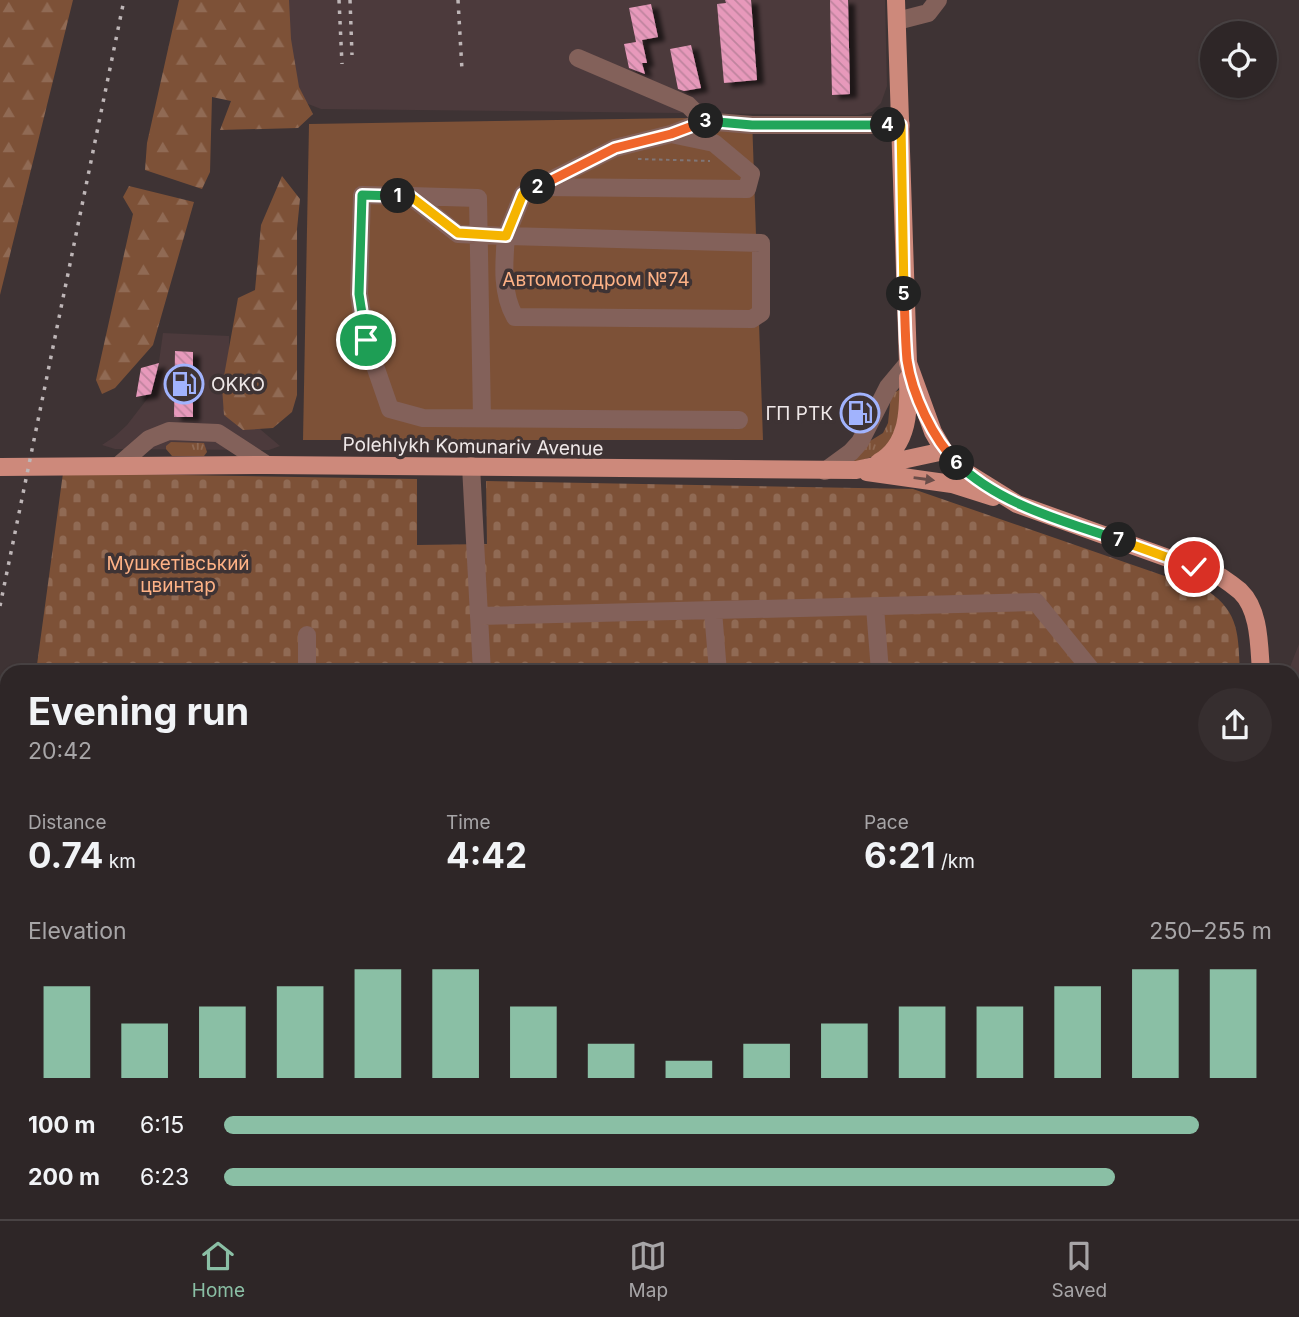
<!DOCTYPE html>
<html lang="en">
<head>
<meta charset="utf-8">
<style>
	:root { --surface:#2e2627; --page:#362e2f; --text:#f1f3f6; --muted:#a7a5a7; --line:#494344; --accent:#8abfa5 }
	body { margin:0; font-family:Inter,sans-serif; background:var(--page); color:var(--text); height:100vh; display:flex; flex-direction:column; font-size:26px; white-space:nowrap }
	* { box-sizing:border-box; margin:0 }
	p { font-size:23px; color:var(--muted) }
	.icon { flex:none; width:38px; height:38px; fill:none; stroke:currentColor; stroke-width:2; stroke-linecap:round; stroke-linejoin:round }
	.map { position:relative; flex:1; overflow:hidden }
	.details { position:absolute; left:0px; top:665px; width:1300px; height:555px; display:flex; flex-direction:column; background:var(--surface); border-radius:21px 21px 0 0; box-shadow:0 2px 5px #0004,0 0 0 2px var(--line) }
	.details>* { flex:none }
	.fabs { position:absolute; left:1200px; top:21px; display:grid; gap:14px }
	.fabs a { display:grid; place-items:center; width:77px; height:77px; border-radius:50%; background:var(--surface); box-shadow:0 2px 5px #0004,0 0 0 2px var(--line); font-size:35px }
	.pin { position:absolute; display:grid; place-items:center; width:60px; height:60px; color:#fff; margin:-30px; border:4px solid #fff; border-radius:50%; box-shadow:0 2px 7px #0007 }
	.km { position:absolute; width:35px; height:35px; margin:-18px; border-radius:50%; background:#222; color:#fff; font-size:19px; line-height:35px; text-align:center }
	.round { display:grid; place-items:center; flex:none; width:74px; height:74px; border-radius:37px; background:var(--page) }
	.summary { display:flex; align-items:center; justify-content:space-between; height:119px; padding:0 28px }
	h1 { font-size:38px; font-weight:700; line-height:52px }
	.metrics { display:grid; grid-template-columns:repeat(3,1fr); gap:10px; height:119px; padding:7px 28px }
	.metrics div { display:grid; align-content:center }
	.metrics b { font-size:35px; font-weight:700 }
	.metrics small { font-size:19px; font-weight:400 }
	.metrics p { font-size:19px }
	.chart { height:196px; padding:14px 28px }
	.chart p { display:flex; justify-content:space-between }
	.chart svg { width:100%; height:126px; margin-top:7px; stroke:var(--accent); stroke-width:6 }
	ul { padding:0 28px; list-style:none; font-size:23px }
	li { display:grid; grid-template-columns:112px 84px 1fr; align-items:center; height:52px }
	li i { height:18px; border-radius:9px; background:var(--accent) }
	.menu { display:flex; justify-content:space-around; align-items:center; height:98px; border-top:2px solid var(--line); background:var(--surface); font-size:19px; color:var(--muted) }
	.menu a { display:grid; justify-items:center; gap:4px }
	.menu .on { color:var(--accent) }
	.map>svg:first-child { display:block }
	.built { fill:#4c3a3c }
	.grass { fill:url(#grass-tufts) }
	.forest { fill:url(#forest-firs) }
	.cemetery { fill:url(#cemetery-stones) }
	.park { fill:#7d5137 }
	.building { fill:url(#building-back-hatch); filter:url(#shadow) }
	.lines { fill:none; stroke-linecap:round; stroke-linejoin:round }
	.path { stroke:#807677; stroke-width:2; stroke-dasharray:3.5 3.5; stroke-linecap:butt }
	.minor { stroke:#83615a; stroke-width:18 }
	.major { stroke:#cd897b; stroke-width:18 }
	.rail { stroke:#beb6b7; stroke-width:3.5; stroke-dasharray:3.5 7; stroke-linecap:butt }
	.oneway { fill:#694d49 }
	.split-1-casing { stroke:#fff; stroke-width:14 }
	.split-2-casing { stroke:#fff; stroke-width:14 }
	.split-3-casing { stroke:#fff; stroke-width:14 }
	.split-4-casing { stroke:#fff; stroke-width:14 }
	.split-5-casing { stroke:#fff; stroke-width:14 }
	.split-6-casing { stroke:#fff; stroke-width:14 }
	.split-7-casing { stroke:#fff; stroke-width:14 }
	.split-8-casing { stroke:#fff; stroke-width:14 }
	.split-1 { stroke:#22a559; stroke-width:9 }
	.split-2 { stroke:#f5b400; stroke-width:9 }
	.split-3 { stroke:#f0652b; stroke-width:9 }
	.split-4 { stroke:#22a559; stroke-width:9 }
	.split-5 { stroke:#f5b400; stroke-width:9 }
	.split-6 { stroke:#f0652b; stroke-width:9 }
	.split-7 { stroke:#22a559; stroke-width:9 }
	.split-8 { stroke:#f5b400; stroke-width:9 }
	.labels { text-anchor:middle; stroke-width:7; stroke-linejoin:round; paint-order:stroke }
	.park-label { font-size:19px; fill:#feb286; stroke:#3e3334 }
	.poi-label { font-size:19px; fill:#efe8e8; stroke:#3e3334; text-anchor:start }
	.street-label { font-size:19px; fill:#efe8e8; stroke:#3e3334 }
</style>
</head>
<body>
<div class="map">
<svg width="1299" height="1219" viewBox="0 0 1299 1219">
	<defs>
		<pattern id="grass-tufts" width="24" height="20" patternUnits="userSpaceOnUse" patternTransform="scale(1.75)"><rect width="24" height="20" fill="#7d5137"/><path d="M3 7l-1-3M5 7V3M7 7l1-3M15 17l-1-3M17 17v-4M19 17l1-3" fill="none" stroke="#906a54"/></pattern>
		<pattern id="forest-firs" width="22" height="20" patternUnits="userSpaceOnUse" patternTransform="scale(1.75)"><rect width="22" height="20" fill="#7d5137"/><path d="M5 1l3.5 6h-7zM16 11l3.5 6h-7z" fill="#906a54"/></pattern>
		<pattern id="cemetery-stones" width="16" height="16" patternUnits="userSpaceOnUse" patternTransform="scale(1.75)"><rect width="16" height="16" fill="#7d5137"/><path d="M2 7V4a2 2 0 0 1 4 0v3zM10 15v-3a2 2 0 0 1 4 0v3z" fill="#906a54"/></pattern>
		<pattern id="building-back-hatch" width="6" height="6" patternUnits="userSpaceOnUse" patternTransform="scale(1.75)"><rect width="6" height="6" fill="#e799bb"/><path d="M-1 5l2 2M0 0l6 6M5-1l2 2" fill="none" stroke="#bf849e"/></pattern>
		<filter id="shadow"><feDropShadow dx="7" dy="4" stdDeviation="2" flood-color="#0009"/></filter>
	</defs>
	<rect width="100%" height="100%" fill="#3e3334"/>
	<path class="built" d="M271,0H885L887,86L881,103L872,112L858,115L321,109L298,100Z
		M163,333L229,336V369L254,424L280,446L269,450L115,449L102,445L114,437L127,425L151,394L156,383Z
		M1299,644V991L1293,888V672H1288Z"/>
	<path class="grass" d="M899,390V420L887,452L853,463L836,462L883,433L888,423L891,394Z
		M171,442L204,443L207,452L204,456H172L166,449V446Z"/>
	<path class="forest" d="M0,0H73L0,295Z
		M179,0H289L291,39L299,87L313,114L298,128L220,130L231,101L212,97L210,172L202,189L145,170L147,143Z
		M282,176L300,199L297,229V395L292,412L273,428L243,430L224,415L222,387L238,298L255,290L261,225Z
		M129,186L194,202L153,345L115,388L102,394L96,380L133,214L123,197Z"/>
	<path class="cemetery" d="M63,473L417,479V545L487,544L486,481L913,489L1208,591C1240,613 1238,636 1240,672H36Z
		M7,887V1213H1264V1219H0V938Z"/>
	<path class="park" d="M752,117L763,440H303L309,124Z"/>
	<path class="building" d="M725,0H751L757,80L724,83L717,4L726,3Z
		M830,0H848L850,94L832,95Z
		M651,4L658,37L642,40L647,63H642L645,74L629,68L624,44L636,42L629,8Z
		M691,45L701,88L684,91L678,89L670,49Z
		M175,351L193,352V417H174Z
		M159,363L151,394L136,397L141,368Z
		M848,404L859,411L851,425L840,417Z"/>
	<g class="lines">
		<path class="path" d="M638,159L710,161"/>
		<path class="minor" d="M897,21L928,13L938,0
			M578,58L688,105L704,121
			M540,187L747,189L751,174L714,143L671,134
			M410,196L478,198L482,418
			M506,236L761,243V313L752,319L515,317C501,293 504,262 506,236Z
			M739,420L423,418L390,409L366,340L359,294L362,195L410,196L458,234L506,236L523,194L615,148L671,134L704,121L752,125H901
			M119,465L149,439L169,431L218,433L267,465
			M471,466L482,672
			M825,471L851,452L860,442L888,387L908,363
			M875,607L880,672
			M713,611L718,672
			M479,616L1036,602L1093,672
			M307,635V672
			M1293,1146L1299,1145
			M1293,1200L1299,1207
			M311,1213V1219
			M512,1213V1219
			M761,1213L762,1219
			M924,1213V1219
			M1152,1213V1219"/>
		<path class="major" d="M896,0L908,363L933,432L944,451L967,473L1017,504L1221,577C1227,581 1234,586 1240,591C1260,610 1259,646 1261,672
			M879,462C909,445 909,409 908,378
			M0,467L267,465L856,470L944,451
			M867,472L952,484L993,497
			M1292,1213V1219"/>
		<path class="rail" d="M339,0L342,64
			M350,0L352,55
			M458,0L462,70
			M0,606L124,0"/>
	</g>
	<defs><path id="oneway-solid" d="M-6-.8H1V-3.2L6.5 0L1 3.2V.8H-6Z" transform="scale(1.75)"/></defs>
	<use class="oneway" href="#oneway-solid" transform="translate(924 479) rotate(8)"/>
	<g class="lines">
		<defs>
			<path id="split-1" d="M366,340L359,294L362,195L398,196"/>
			<path id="split-2" d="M398,196H410L458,233L506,236L523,194L538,187"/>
			<path id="split-3" d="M538,187L615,148L671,134L706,121"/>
			<path id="split-4" d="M706,121L752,125H888"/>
			<path id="split-5" d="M888,125H901L904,294"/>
			<path id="split-6" d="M904,294C905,316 905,338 907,360C912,394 933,439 957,463"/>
			<path id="split-7" d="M957,463C1000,505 1064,521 1119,540"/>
			<path id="split-8" d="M1119,540L1194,567"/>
		</defs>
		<use href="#split-1" class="split-1-casing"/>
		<use href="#split-2" class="split-2-casing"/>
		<use href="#split-3" class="split-3-casing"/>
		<use href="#split-4" class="split-4-casing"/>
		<use href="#split-5" class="split-5-casing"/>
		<use href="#split-6" class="split-6-casing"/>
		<use href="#split-7" class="split-7-casing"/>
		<use href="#split-8" class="split-8-casing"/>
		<use href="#split-1" class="split-1"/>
		<use href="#split-2" class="split-2"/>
		<use href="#split-3" class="split-3"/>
		<use href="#split-4" class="split-4"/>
		<use href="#split-5" class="split-5"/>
		<use href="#split-6" class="split-6"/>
		<use href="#split-7" class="split-7"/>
		<use href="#split-8" class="split-8"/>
	</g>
	<defs>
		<symbol id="fuel-ring" viewBox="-11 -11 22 22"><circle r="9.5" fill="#3e3334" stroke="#a1b3fd" stroke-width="1.5"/><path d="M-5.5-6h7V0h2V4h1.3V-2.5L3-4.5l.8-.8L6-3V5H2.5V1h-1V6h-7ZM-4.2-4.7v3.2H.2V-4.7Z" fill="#a1b3fd"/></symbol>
	</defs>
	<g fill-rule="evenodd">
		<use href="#fuel-ring" x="162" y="362" width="44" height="44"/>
		<use href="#fuel-ring" x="838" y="391" width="44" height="44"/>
	</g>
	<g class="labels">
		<g class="park-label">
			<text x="596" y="286">Автомотодром №74</text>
			<text x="178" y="570">Мушкетівський<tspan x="178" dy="22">цвинтар</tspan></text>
		</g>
		<g class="poi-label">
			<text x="211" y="391">OKKO</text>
			<text x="833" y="420" text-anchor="end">ГП РТК</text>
		</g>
		<g class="street-label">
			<text transform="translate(473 446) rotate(1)" y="7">Polehlykh Komunariv Avenue</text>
		</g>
	</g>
</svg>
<div class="fabs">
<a><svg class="icon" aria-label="locate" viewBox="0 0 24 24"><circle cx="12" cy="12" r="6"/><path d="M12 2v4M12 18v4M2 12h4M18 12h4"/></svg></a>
</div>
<div class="pin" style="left:366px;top:340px;background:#1e9e55"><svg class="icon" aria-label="arrive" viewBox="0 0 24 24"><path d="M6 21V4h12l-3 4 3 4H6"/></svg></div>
<div class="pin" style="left:1194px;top:567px;background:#d93025"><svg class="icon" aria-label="check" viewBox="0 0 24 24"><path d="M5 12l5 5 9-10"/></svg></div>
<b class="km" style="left:398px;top:196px">1</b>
<b class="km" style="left:538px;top:187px">2</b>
<b class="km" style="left:706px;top:121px">3</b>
<b class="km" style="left:888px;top:125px">4</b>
<b class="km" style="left:904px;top:294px">5</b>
<b class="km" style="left:957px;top:463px">6</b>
<b class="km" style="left:1119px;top:540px">7</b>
<section class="details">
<div class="summary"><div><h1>Evening run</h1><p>20:42</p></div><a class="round"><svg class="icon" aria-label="share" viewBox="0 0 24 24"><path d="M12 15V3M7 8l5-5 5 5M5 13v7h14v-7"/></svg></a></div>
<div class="metrics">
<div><p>Distance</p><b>0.74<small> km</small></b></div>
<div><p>Time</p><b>4:42</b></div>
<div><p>Pace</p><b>6:21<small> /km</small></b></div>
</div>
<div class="chart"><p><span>Elevation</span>250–255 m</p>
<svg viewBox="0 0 160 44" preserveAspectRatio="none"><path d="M5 44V12M15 44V25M25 44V19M35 44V12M45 44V6M55 44V6M65 44V19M75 44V32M85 44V38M95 44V32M105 44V25M115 44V19M125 44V19M135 44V12M145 44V6M155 44V6"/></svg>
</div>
<ul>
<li><b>100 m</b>6:15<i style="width:93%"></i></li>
<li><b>200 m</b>6:23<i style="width:85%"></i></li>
</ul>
</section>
</div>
<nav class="menu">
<a class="on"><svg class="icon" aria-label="home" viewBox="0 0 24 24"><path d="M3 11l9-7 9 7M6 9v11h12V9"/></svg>Home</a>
<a><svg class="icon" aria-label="map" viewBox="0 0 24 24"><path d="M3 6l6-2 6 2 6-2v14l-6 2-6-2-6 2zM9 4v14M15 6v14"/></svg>Map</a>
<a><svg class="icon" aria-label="saved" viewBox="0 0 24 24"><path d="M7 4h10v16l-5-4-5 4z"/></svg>Saved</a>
</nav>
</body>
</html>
